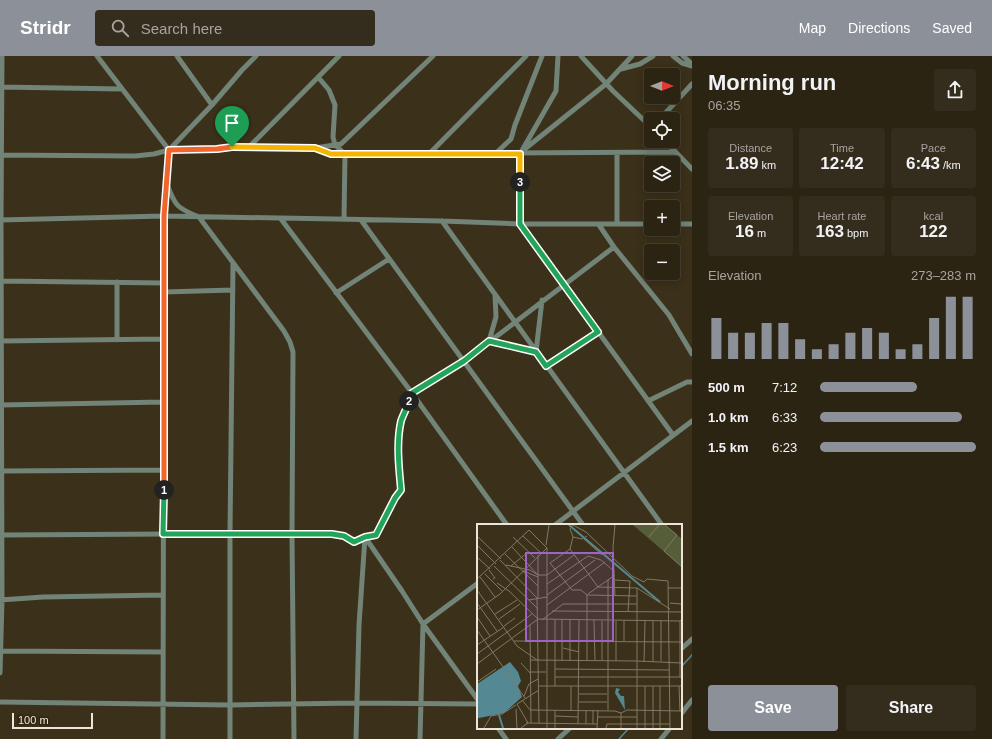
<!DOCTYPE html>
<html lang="en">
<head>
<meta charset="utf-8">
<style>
	:root { --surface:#2c2413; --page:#342c1c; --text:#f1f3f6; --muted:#a6a4a0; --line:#484133; --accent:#8c9099 }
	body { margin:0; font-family:Arial,sans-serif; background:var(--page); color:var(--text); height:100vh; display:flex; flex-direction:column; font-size:15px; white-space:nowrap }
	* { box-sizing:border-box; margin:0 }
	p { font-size:13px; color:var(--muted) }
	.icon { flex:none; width:22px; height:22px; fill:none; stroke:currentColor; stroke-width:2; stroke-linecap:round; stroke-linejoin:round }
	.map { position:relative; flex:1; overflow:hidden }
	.drawer { display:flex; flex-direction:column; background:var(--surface); width:300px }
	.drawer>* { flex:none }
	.needle { width:26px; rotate:90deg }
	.controls { position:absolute; left:644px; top:12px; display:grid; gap:8px }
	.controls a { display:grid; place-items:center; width:36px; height:36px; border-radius:4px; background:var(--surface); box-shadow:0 2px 10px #0003,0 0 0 1px var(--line); font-size:20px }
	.scale { position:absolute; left:12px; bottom:10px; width:81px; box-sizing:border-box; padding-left:4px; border:2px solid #ede6d8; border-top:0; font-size:11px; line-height:14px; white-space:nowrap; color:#ede6d8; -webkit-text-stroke:3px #30260f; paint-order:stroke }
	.pin { position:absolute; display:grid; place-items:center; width:34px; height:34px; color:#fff; margin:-41px -17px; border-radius:50% 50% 50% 0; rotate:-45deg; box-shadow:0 0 4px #0007 }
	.pin .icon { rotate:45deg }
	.km { position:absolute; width:20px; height:20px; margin:-10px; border-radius:50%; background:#222; color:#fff; font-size:11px; line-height:20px; text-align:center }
	.round { display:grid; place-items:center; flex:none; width:42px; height:42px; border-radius:4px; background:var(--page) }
	.overview { display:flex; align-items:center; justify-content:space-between; height:68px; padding:0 16px }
	h1 { font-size:22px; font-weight:800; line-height:30px }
	.stats { display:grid; grid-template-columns:repeat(3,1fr); gap:6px; height:68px; padding:4px 16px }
	.stats div { display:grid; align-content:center; border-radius:4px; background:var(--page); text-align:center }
	.stats b { font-size:17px; font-weight:800 }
	.stats small { font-size:11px; font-weight:400 }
	.stats p { font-size:11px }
	.chart { height:112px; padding:8px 16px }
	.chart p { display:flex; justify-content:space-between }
	.chart svg { width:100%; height:72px; margin-top:4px; stroke:var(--accent); stroke-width:6 }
	.primary-button { display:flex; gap:8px; margin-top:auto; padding:8px 16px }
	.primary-button a { flex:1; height:46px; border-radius:4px; background:var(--accent); color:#fff; font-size:16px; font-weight:800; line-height:46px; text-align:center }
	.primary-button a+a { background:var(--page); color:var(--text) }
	ul { padding:0 16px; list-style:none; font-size:13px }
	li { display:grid; grid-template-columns:64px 48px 1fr; align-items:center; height:30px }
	li i { height:10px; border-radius:5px; background:var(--accent) }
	header { display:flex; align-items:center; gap:24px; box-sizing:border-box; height:56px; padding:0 20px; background:var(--accent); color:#fff }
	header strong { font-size:19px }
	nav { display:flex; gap:22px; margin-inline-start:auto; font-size:14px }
	.search { width:280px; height:36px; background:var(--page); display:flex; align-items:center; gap:10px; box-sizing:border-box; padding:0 14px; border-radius:4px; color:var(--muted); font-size:15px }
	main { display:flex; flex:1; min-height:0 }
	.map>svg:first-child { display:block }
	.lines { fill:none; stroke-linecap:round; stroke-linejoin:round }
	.stream { stroke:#548993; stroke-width:1.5 }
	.minor { stroke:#728377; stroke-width:5 }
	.split-1-casing { stroke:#fff; stroke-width:8 }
	.split-2-casing { stroke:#fff; stroke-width:8 }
	.split-3-casing { stroke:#fff; stroke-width:8 }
	.split-4-casing { stroke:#fff; stroke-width:8 }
	.split-1 { stroke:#f0652b; stroke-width:5 }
	.split-2 { stroke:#22a559; stroke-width:5 }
	.split-3 { stroke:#22a559; stroke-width:5 }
	.split-4 { stroke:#f5b400; stroke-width:5 }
	.inset-river { fill:none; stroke:#548993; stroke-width:2 }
	.inset-road { fill:none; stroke:#827965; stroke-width:1 }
	.view { fill:#9d64c6; fill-opacity:0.15; stroke:#9d64c6; stroke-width:2 }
	.inset-edge { fill:none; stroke:#ede6d8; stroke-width:2 }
</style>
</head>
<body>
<header>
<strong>Stridr</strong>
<div class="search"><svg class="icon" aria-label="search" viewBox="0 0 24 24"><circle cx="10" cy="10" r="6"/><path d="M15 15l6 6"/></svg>Search here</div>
<nav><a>Map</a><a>Directions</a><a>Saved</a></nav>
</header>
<main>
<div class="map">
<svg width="692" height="683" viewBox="0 0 692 683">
	<rect width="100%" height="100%" fill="#3b3019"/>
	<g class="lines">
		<path class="stream" d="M681,611L692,599
			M619,683L629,672"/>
		<path class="minor" d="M97,0L169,94
			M177,0L212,49
			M558,0L556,35L520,98V168L673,379
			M581,0L613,35L651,71
			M673,0L682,7L692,10
			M683,0L692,8
			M621,13L640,8L653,0
			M318,21L329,34L335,49L333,81L335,89L345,98L344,163
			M0,31L122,33
			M660,63L692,28
			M665,85L692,113
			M249,91L339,0
			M315,92L331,98L675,96
			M521,96L606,28L632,0
			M617,97V168
			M429,98L526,0
			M495,98L511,83L515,69L542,0
			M0,99L135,100L154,98L169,94L217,93L232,91L315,92L341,88L433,0
			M167,128C175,150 177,152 199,161L284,275L290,286L293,296L292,478L294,683
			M281,163L412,337L507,469
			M0,164L164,160L442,165L520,168H651
			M361,164L583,469
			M442,165L662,469
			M673,168H692
			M599,169L614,191L669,259L692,298
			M0,225L164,227
			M117,226V284
			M164,236L233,234
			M336,237L389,203
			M495,239L496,261L489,285L536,296L542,244
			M0,285L164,283
			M546,310L598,276
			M648,345L687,326H692
			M0,349L164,346
			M0,415L164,414
			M555,469L692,365
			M0,479L332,477L344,480L354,486L365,481L376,479L395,442L401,434L399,410V381L402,365L412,337L464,305L614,191
			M365,481L402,535L423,568L478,644
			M0,544L43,541L163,539
			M681,593L692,583
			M0,595L163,596
			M0,617L2,544L1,164L2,0
			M0,646L230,649L356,647L478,648
			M681,658L692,644
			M498,672L506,683
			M163,683L164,160L169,94L212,49L242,14L256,0
			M230,683V477L233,208
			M356,683L359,569L365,481
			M420,683L423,568L478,527
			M558,683L570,672
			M661,683L670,672"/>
	</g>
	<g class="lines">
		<defs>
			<path id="split-1" d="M164,434V160L169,94L217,93L232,91"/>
			<path id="split-2" d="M164,434L163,478H332L344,480L354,486L365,481L376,479L395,442L401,434C399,412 396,387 401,365C403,359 407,352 409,345"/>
			<path id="split-3" d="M409,345L412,337L464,305L489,285L536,296L546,310L598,276L520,168V126"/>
			<path id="split-4" d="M232,91L315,92L331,98H520V126"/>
		</defs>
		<use href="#split-1" class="split-1-casing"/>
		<use href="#split-2" class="split-2-casing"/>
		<use href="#split-3" class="split-3-casing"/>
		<use href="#split-4" class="split-4-casing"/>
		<use href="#split-1" class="split-1"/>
		<use href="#split-2" class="split-2"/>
		<use href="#split-3" class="split-3"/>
		<use href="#split-4" class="split-4"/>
	</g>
	<g transform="translate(477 468)">
		<rect width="205" height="205" fill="#3b3019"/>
		<path d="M156,1H188L205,15V43Z" fill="#555e39"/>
		<path d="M33,138L41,148L44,157L41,162L45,173L27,189L2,194L0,193V160ZM139,164L143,165L141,168L144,172H147L148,186L138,169Z" fill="#548993"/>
		<path class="inset-river" d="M92,1L183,78M22,191L26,204"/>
		<path class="inset-road" d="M96,1L109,8L155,52L167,58L170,55L191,57L193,204M96,1L93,5L96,13L93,25L121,63L160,64V204M188,1L200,11L187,27L205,43M0,12L24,35M46,12L64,29M36,13L58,34M96,13L105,15L110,12M172,13L182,1M107,15L125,31M0,21L19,40M69,21L72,1M35,23L60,50M28,30L61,62M61,31V74M0,33L13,45M23,36L60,74L62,199M73,39L95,66H104L110,71L160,72M73,39L93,25M29,41L53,46L61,51H70L97,31M17,42L61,85M34,42L51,28M12,46L18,54L16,55M46,47L61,53M8,50L25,67M3,53L18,73M0,55L52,6L70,24M138,56L153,57L151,88M20,59L32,67L61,95L203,97L205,95M70,60L111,32L124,36L138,48M160,64L193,85M191,64H205M0,66L40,122L60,136M111,70L138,51M70,71L118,36M138,72L136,23L138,1M52,76L70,73M0,79L20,107M193,79L205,80M70,81L128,38M0,86L23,70L70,24V204M75,87L205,88M18,90L40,76M0,93L13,112M22,95L43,80M65,96L86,80H160M85,96V137M93,96V137M117,96L118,137M147,96V117M184,96V137M139,97V137M203,97V153M53,101L54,199M27,102L38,94M0,106L48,174M37,117L205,118M0,121L27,103M86,124L102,128M0,130L55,90M53,136L160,137M110,137V71M125,137V97M160,137L205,139M167,138L168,97M176,138V97M44,139L53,149M0,140L61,95M78,145L192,146M53,148H69M78,153H205M0,158L19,145M62,162H205M78,162V96M183,162V204M202,162L203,187M102,170H130M47,172L52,160L61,155M45,176L54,187M102,178H130M39,185L40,204M54,186L138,187L144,189L150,186L205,187M94,186V162M116,186V200M131,186V56M78,192L101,193M121,193H160M49,199L120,200M101,200L102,96M109,200V186M7,204L14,192L25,190L39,181M44,204L51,199L40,180L62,166M78,204V186M120,204L121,186M129,204L130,200H193M144,204V189M168,204V162M176,204V162"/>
		<path class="view" d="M49,29H136V117H49Z"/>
		<rect width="205" height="205" class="inset-edge"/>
	</g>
</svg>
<div class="controls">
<a><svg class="needle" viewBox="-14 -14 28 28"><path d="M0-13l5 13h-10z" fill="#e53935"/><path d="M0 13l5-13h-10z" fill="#a6a4a0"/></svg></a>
<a><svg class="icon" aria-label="locate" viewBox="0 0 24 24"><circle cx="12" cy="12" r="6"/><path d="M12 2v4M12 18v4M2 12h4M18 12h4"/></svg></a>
<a><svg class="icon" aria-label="layers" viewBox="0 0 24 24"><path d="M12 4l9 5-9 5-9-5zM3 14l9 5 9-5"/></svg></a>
<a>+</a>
<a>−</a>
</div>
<div class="scale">100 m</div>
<div class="pin" style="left:232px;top:91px;background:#1e9e55"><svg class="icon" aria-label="arrive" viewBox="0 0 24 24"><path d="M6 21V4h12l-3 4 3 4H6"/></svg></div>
<b class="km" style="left:164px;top:434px">1</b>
<b class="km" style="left:409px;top:345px">2</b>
<b class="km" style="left:520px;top:126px">3</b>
</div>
<section class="drawer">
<div class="overview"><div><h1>Morning run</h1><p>06:35</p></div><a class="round"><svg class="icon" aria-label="share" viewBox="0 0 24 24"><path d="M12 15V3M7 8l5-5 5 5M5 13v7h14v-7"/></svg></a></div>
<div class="stats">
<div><p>Distance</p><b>1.89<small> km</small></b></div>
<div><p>Time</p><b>12:42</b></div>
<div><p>Pace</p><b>6:43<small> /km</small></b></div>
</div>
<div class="stats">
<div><p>Elevation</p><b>16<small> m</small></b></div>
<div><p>Heart rate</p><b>163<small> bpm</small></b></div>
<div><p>kcal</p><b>122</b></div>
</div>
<div class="chart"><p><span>Elevation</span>273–283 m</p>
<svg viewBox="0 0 160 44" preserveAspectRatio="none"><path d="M5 44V19M15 44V28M25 44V28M35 44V22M45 44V22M55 44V32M65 44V38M75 44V35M85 44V28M95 44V25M105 44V28M115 44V38M125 44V35M135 44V19M145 44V6M155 44V6"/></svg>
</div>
<ul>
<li><b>500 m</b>7:12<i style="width:62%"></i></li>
<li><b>1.0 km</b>6:33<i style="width:91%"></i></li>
<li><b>1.5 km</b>6:23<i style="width:100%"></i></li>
</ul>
<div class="primary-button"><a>Save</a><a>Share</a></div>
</section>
</main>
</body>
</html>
